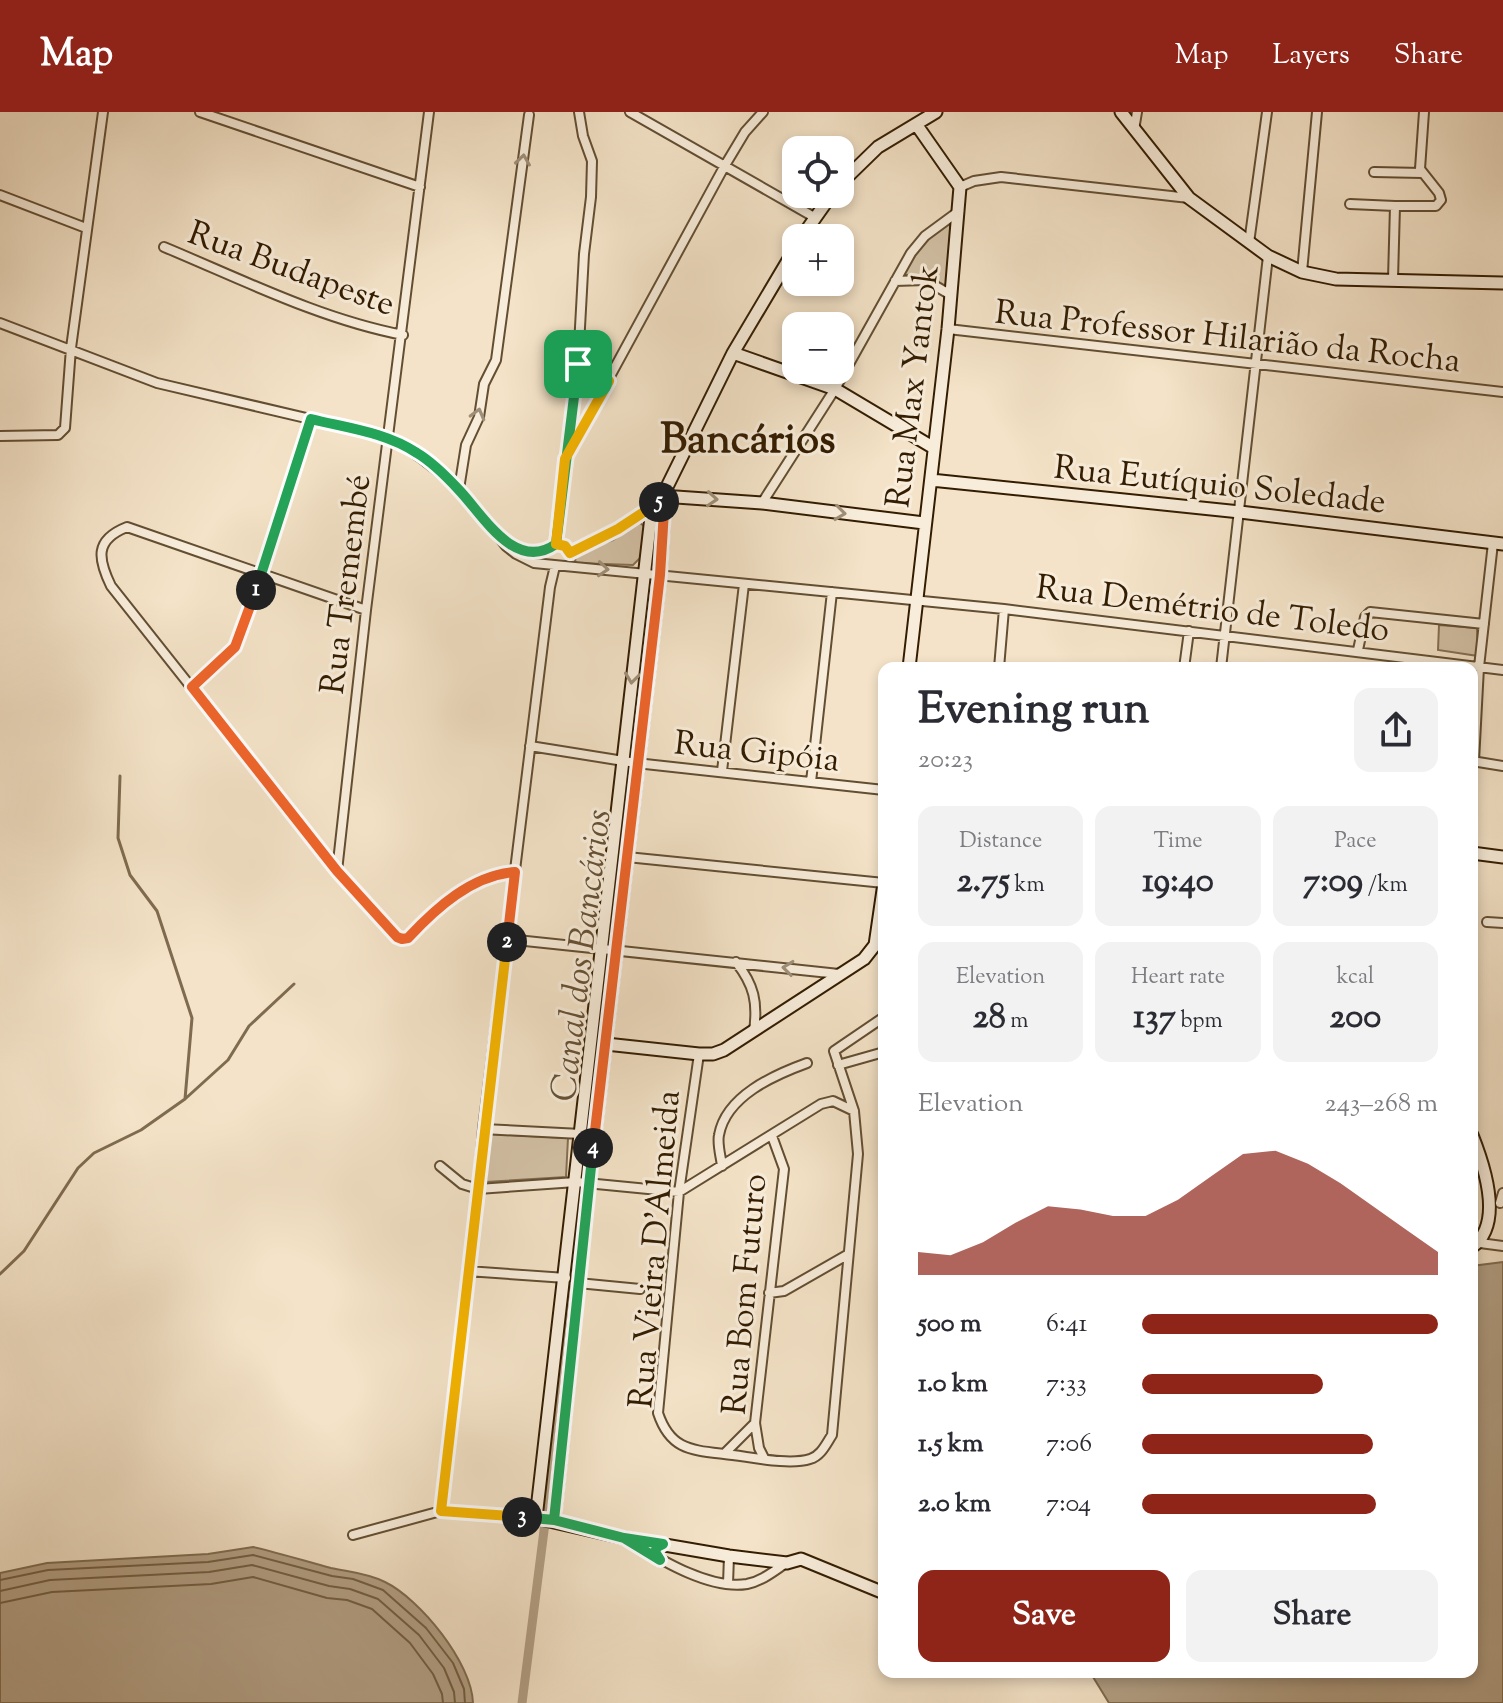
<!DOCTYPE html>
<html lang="en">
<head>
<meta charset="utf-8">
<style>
	:root { --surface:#fff; --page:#f2f2f3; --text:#2b2b33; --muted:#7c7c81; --accent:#8f2418 }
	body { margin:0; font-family:"Sorts Mill Goudy",serif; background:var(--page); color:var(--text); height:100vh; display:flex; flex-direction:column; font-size:30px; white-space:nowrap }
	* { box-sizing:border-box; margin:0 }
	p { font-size:26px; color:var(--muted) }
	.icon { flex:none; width:44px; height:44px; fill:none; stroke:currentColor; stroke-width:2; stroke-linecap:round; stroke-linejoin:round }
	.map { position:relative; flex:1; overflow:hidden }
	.details { position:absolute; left:878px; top:550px; width:600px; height:1016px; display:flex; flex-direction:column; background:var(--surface); border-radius:16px; box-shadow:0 4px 12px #0003 }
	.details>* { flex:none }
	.tools { position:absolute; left:782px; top:24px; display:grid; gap:16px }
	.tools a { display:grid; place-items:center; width:72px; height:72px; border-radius:16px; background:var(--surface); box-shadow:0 4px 12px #0003; font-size:40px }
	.pin { position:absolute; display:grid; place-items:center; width:68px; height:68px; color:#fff; margin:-34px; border-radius:16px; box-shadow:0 4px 12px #0006 }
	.km { position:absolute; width:40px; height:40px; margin:-20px; border-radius:50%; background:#222; color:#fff; font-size:22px; line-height:40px; text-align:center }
	.round { display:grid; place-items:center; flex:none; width:84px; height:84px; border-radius:16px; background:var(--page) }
	.summary { display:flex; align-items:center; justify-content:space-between; height:136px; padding:0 40px }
	h1 { font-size:44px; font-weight:800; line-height:60px }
	.stats { display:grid; grid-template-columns:repeat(3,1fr); gap:12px; height:136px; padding:8px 40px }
	.stats div { display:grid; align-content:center; border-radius:16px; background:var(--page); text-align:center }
	.stats b { font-size:34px; font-weight:800 }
	.stats small { font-size:22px; font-weight:400 }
	.stats p { font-size:22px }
	.chart { height:224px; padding:16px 40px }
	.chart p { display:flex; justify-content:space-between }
	.chart svg { width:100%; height:144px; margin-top:8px; fill:var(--accent); opacity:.7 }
	.primary-button { display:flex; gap:16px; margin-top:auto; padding:16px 40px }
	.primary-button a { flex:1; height:92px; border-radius:16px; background:var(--accent); color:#fff; font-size:32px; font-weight:800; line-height:92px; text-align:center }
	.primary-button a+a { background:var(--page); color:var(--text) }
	ul { padding:0 40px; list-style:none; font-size:26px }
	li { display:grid; grid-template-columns:128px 96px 1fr; align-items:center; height:60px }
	li i { height:20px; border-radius:10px; background:var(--accent) }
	header { display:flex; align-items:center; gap:48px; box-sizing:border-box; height:112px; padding:0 40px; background:var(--accent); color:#fff }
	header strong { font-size:38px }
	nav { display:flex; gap:44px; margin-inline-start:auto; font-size:28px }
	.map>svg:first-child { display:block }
	.green { fill:#d3c1a6; stroke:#836e53; stroke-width:2 }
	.water { fill:#b29f84; stroke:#7f6b4f; stroke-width:2 }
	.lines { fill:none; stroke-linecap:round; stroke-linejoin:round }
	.shore { stroke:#725e42; stroke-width:2 }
	.stream { stroke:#7f6b4f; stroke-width:3 }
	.canal { stroke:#b29f84; stroke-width:9 }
	.street-casing { stroke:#634e32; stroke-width:12 }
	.secondary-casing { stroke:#331c00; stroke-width:15 }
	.street { stroke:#f8eddb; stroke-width:8 }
	.secondary { stroke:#f8eddb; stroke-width:11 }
	.oneway { stroke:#9f8f78 }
	.split-1-casing { stroke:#fff; stroke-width:16 }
	.split-2-casing { stroke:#fff; stroke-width:16 }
	.split-3-casing { stroke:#fff; stroke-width:16 }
	.split-4-casing { stroke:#fff; stroke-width:16 }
	.split-5-casing { stroke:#fff; stroke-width:16 }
	.split-6-casing { stroke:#fff; stroke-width:16 }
	.split-1 { stroke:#22a559; stroke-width:10 }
	.split-2 { stroke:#f0652b; stroke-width:10 }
	.split-3 { stroke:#f5b400; stroke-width:10 }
	.split-4 { stroke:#22a559; stroke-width:10 }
	.split-5 { stroke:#f0652b; stroke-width:10 }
	.split-6 { stroke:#f5b400; stroke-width:10 }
	.labels { text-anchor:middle; stroke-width:6; stroke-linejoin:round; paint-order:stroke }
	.street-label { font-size:34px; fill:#331c00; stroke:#f8eddb }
	.water-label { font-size:36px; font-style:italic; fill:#665035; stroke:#f8eddb }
	.district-label { font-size:42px; font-weight:bold; fill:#331c00; stroke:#f8eddb }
</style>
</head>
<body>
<header>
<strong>Map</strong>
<nav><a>Map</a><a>Layers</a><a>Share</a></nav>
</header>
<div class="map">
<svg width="1503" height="1591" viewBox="0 0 1503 1591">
	<rect width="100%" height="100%" fill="#f4e3c8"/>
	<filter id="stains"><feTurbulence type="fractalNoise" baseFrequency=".0025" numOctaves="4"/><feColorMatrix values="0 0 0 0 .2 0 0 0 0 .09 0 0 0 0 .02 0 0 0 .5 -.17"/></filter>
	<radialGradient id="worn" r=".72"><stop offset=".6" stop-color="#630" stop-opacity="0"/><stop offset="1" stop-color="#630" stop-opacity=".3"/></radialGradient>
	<path class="green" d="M944,112L953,114L949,164L945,174C930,164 919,162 901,163L907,149Z
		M639,410L645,415L641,445L633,453L575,451L576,441L613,428Z
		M1439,513L1477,516L1478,544L1438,538Z
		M489,1022L568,1026L566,1065L486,1070Z"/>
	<path class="water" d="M1503,1150V1591H1109L1090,1560H1472V1154Z
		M253,1435C279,1441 305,1449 331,1456C349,1460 367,1461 385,1470C420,1487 472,1551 473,1591H0V1461L47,1451L208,1442Z"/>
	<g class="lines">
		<path class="shore" d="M0,1468L48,1458L208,1450L253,1443L332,1464L353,1467L383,1478L426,1516L453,1551L464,1577L465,1591
			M0,1479L50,1468L209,1460L252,1453L329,1474L350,1477L378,1487L419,1523L444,1556L454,1580L455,1591
			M0,1491L52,1480L211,1472L253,1465L327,1486L347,1488L372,1497L410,1531L433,1562L442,1582L443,1591"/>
		<path class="stream" d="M120,664L118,726L130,763L157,799L192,906L185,987
			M0,1162L24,1139L78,1056L94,1041L141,1018L185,987L228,948L249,914L294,872"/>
		<path class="canal" d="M637,575L648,483
			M522,1591L546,1403L626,669"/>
		<defs>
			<path id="street" d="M200,0L420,75
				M630,0L814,105
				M1134,18L1137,0
				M1374,60L1422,61
				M960,75L974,69L1001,65L1189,86
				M0,83L86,116
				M1350,92L1395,94
				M1249,131L1267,0
				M164,135C241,167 320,207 403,223
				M1302,160L1317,0
				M1393,167L1395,94H1436L1441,88L1439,81L1420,57L1424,0
				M895,169L925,168L951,183
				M0,211L157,271L387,325C440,353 469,387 506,434L516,442L534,451L1004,497L1503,558
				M948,217L1503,280
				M578,252L609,269
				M0,324L58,323L65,316L71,236L103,0
				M566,340L578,252L584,142L591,85L592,49L583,24L579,0
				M459,377L466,333L479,305L484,272L496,248L529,3
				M762,391L835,277L911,141L925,124L959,99
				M556,432L565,347L724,55L745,20L763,0
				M511,433C525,441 543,442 556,432
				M570,441L618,417L653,396
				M366,498L127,415C94,428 98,447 111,474L337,759L397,825L402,827L408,826C436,796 472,763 515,760
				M1358,538L1365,505L1370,500L1484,512
				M999,556L1004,497
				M1184,556L1189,519
				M1221,556L1268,144
				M192,575L231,540L238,530L311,307
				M530,634L636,651L884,678
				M1472,649L1503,654
				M1474,649L1479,555L1493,431
				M722,659L744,472
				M811,670L832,480
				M627,745L884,771
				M337,759L366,498L429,0
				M1487,810L1503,811
				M507,827L839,862
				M736,850C754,873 758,890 754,919
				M699,942L679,1080L658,1301C670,1337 690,1338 724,1342L755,1311
				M838,953L884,940
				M483,1017L581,1022
				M440,1054L462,1072L478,1077L576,1070L679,1080L821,992L833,989L854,999
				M722,1054C721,1045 717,1032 719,1023C726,984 774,963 807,951
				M1500,1091L1503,1081
				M1480,1131L1503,1134
				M467,1159L566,1166
				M578,1171L640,1177
				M769,1181L784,1179L847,1143
				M724,1342C747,1344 788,1354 810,1347C821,1344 826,1332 832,1323L858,1042L854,999L834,939L884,905
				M764,1346L759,1336L755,1311L784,1057L772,1024
				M441,1399L478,1077L483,1017L550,475L555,454
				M353,1423L441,1399L536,1406
				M631,1430C661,1448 710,1478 747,1472C762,1469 774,1459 786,1451
				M728,1472L729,1444"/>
			<path id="secondary" d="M1121,0L1189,86L1268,144L1302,160L1336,167L1503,171
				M840,72L878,35L936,0
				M801,126L832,82
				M796,135L733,241L660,389L652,396L536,1406L624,1426L729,1444L787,1451L801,1447L884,1481
				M733,241L835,277L934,336
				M931,368L1240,400L1503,432
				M662,384L762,391L924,411
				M909,556L948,217L960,75L916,12
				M1472,741L1503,745
				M606,932L699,942H713L724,938L864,847L875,833L884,771
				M1472,1023C1486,1058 1503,1113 1472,1135
				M554,1408L589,1070L660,463L664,399L660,389
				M660,1448L656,1443V1438L663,1432"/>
		</defs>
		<use href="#street" class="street-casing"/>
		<use href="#secondary" class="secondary-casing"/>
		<use href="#street" class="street"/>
		<use href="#secondary" class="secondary"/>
	</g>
	<defs><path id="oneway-chevron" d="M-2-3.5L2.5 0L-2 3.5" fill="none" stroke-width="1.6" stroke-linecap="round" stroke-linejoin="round" transform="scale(2)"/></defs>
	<g class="oneway">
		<use href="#oneway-chevron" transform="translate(523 48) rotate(-82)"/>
		<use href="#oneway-chevron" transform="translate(478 302) rotate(-75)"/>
		<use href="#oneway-chevron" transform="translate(712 387) rotate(4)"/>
		<use href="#oneway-chevron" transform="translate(840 401) rotate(7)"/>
		<use href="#oneway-chevron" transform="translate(603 457) rotate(4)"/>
		<use href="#oneway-chevron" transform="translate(632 566) rotate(97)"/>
		<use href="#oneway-chevron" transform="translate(788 856) rotate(-173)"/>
	</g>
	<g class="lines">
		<defs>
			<path id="split-1" d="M256,478L311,307C347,316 385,320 417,341C432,350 447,365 459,378C483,403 515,461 556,432L578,252"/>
			<path id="split-2" d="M256,478L235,535L192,575L337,759L397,825L402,827L408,826C436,796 472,763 515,760L507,830"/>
			<path id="split-3" d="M507,830L441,1399L522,1405"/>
			<path id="split-4" d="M522,1405L554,1408L624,1426L660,1448L655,1440L657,1435L663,1432L624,1426L554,1408L593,1036"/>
			<path id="split-5" d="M593,1036L660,463L664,399L659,390"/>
			<path id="split-6" d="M578,252L609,269L565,347L556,432L565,434L570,441L618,417L659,390"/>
		</defs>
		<use href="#split-1" class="split-1-casing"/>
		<use href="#split-2" class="split-2-casing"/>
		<use href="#split-3" class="split-3-casing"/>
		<use href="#split-4" class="split-4-casing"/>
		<use href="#split-5" class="split-5-casing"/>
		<use href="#split-6" class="split-6-casing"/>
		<use href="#split-1" class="split-1"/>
		<use href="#split-2" class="split-2"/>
		<use href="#split-3" class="split-3"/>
		<use href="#split-4" class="split-4"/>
		<use href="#split-5" class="split-5"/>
		<use href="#split-6" class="split-6"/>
	</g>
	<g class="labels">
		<g class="street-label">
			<text transform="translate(292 155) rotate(20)" y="12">Rua Budapeste</text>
			<text transform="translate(1228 223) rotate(6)" y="12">Rua Professor Hilarião da Rocha</text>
			<text transform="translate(911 274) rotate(-83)" y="12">Rua Max Yantok</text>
			<text transform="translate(1220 371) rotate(6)" y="12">Rua Eutíquio Soledade</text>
			<text transform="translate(344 472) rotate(-83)" y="12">Rua Tremembé</text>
			<text transform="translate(1213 495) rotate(7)" y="12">Rua Demétrio de Toledo</text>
			<text transform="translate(757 638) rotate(6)" y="12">Rua Gipóia</text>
			<text transform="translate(653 1137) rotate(-85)" y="12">Rua Vieira D'Almeida</text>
			<text transform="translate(743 1182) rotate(-85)" y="12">Rua Bom Futuro</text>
		</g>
		<g class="water-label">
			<text transform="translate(579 843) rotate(-83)" y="13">Canal dos Bancários</text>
		</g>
		<g class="district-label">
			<text x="748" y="340">Bancários</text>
		</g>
	</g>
	<rect width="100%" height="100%" filter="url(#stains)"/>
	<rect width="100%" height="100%" fill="url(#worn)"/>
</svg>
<div class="tools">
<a><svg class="icon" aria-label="locate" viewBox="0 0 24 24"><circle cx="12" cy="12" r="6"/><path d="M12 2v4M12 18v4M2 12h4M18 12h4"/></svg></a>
<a>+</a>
<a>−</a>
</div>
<div class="pin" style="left:578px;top:252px;background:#1e9e55"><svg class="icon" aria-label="arrive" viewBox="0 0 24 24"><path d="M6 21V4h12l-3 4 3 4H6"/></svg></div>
<b class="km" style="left:256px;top:478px">1</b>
<b class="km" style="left:507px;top:830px">2</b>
<b class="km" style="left:522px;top:1405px">3</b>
<b class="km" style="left:593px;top:1036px">4</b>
<b class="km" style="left:659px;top:390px">5</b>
<section class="details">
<div class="summary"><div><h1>Evening run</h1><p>20:23</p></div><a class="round"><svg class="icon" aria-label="share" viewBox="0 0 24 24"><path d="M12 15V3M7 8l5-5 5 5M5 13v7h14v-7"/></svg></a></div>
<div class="stats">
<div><p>Distance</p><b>2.75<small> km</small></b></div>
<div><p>Time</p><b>19:40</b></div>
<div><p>Pace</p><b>7:09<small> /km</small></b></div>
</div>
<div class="stats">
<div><p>Elevation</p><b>28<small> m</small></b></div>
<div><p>Heart rate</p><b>137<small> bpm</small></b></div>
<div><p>kcal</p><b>200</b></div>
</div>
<div class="chart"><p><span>Elevation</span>243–268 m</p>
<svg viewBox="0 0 160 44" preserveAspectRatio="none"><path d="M0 44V37L10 38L20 34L30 28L40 23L50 24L60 26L70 26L80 21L90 14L100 7L110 6L120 10L130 16L140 23L150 30L160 37V44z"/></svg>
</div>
<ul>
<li><b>500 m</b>6:41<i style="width:100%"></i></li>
<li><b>1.0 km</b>7:33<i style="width:61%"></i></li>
<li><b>1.5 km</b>7:06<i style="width:78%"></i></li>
<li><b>2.0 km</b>7:04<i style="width:79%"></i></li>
</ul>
<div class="primary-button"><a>Save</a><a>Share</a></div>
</section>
</div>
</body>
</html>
